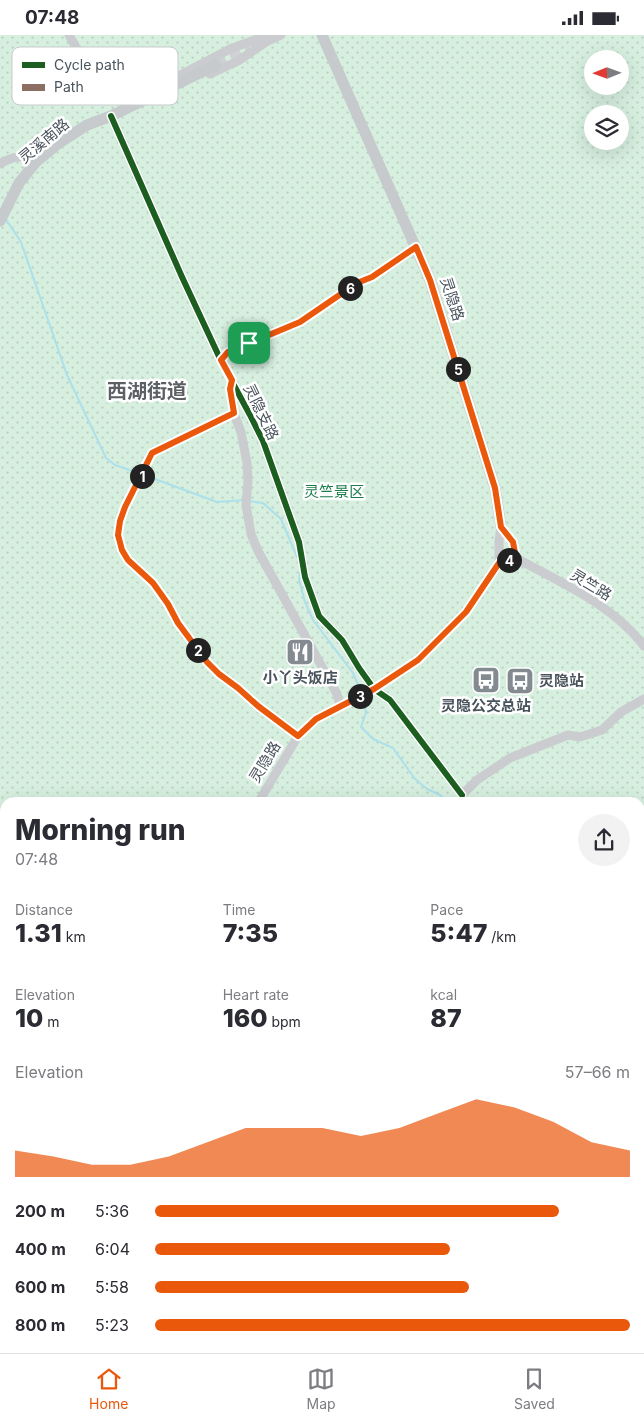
<!DOCTYPE html>
<html lang="en">
<head>
<meta charset="utf-8">
<style>
	:root { --surface:#fff; --page:#f2f2f3; --text:#2b2b33; --muted:#7c7c81; --line:#e1e1e2; --accent:#ea580c }
	body { margin:0; font-family:Inter,"Noto Sans SC",sans-serif; background:var(--page); color:var(--text); height:100vh; display:flex; flex-direction:column; font-size:19px; white-space:nowrap }
	* { box-sizing:border-box; margin:0 }
	p { font-size:16px; color:var(--muted) }
	.icon { flex:none; width:28px; height:28px; fill:none; stroke:currentColor; stroke-width:2; stroke-linecap:round; stroke-linejoin:round }
	.map { position:relative; flex:1; overflow:hidden }
	.drawer { position:absolute; left:0px; top:762px; width:645px; height:556px; display:flex; flex-direction:column; background:var(--surface); border-radius:15px 15px 0 0; box-shadow:0 5px 20px #0002 }
	.drawer>* { flex:none }
	.needle { width:32px; rotate:269deg }
	.buttons { position:absolute; left:584px; top:15px; display:grid; gap:10px }
	.buttons a { display:grid; place-items:center; width:45px; height:45px; border-radius:50%; background:var(--surface); box-shadow:0 5px 20px #0002; font-size:25px }
	.pin { position:absolute; display:grid; place-items:center; width:42px; height:42px; color:#fff; margin:-21px; border-radius:10px; box-shadow:0 2px 8px #0006 }
	.km { position:absolute; width:25px; height:25px; margin:-12px; border-radius:50%; background:#222; color:#fff; font-size:14px; line-height:25px; text-align:center }
	.round { display:grid; place-items:center; flex:none; width:52px; height:52px; border-radius:26px; background:var(--page) }
	.head { display:flex; align-items:center; justify-content:space-between; height:85px; padding:0 15px }
	h1 { font-size:28px; font-weight:800; line-height:38px }
	.metrics { display:grid; grid-template-columns:repeat(3,1fr); gap:8px; height:85px; padding:5px 15px }
	.metrics div { display:grid; align-content:center }
	.metrics b { font-size:25px; font-weight:800 }
	.metrics small { font-size:14px; font-weight:400 }
	.metrics p { font-size:14px }
	.chart { height:140px; padding:10px 15px }
	.chart p { display:flex; justify-content:space-between }
	.chart svg { width:100%; height:90px; margin-top:5px; fill:var(--accent); opacity:.7 }
	ul { padding:0 15px; list-style:none; font-size:16px }
	li { display:grid; grid-template-columns:80px 60px 1fr; align-items:center; height:38px }
	li i { height:12px; border-radius:6px; background:var(--accent) }
	.status { display:flex; justify-content:space-between; align-items:center; height:35px; padding:0 25px; background:var(--surface); direction:ltr }
	.status svg { height:14px; fill:currentColor }
	.menu { display:flex; justify-content:space-around; align-items:center; height:70px; border-top:1px solid var(--line); background:var(--surface); font-size:14px; color:var(--muted) }
	.menu a { display:grid; justify-items:center; gap:2px }
	.menu .selected { color:var(--accent) }
	.map>svg:first-child { display:block }
	.park { fill:url(#park-dots); fill-rule:evenodd }
	.lines { fill:none; stroke-linecap:round; stroke-linejoin:round }
	.stream { stroke:#ace0eb; stroke-width:2 }
	.major-tunnel { stroke:#cfd1d3; stroke-width:11; stroke-dasharray:11 5.5; stroke-linecap:butt }
	.minor { stroke:#cacccf; stroke-width:9 }
	.major { stroke:#c6cacd; stroke-width:11 }
	.quiet { stroke:#8d6e63; stroke-width:5; stroke-dasharray:10 5; stroke-linecap:butt }
	.cycleway-casing { stroke:#fff; stroke-width:9 }
	.cycleway { stroke:#1b5e20; stroke-width:6 }
	.route-casing { stroke:#fff; stroke-width:10 }
	.route { stroke:#ea580c; stroke-width:6 }
	.labels { text-anchor:middle; stroke-width:5; stroke-linejoin:round; paint-order:stroke }
	.street-label { font-size:15px; fill:#48535c; stroke:#fff }
	.park-label { font-size:15px; fill:#1a7c4a; stroke:#fff }
	.poi-label { font-size:15px; font-weight:bold; fill:#48535c; stroke:#fff }
	.district-label { font-size:20px; font-weight:bold; fill:#5c6064; stroke:#fff }
	.key { fill:#fff; stroke:#c8cbce; stroke-width:1 }
	.key-label { font-size:14px; fill:#48535c }
</style>
</head>
<body>
<div class="status"><b>07:48</b><svg viewBox="0 0 49 12"><path d="M0 12V9h3v3zM5 12V6h3v6zM10 12V3h3v9zM15 12V0h3v12zM26 1h20v11H26zM47 4h2v5h-2z"/></svg></div>
<div class="map">
<svg width="644" height="1318" viewBox="0 0 644 1318">
	<defs>
		<pattern id="park-dots" width="8" height="8" patternUnits="userSpaceOnUse" patternTransform="scale(1.25)"><rect width="8" height="8" fill="#d6efdf"/><path d="M2 2h.1M6 6h.1" fill="none" stroke="#b9cfc2" stroke-width="1.8" stroke-linecap="round"/></pattern>
	</defs>
	<rect width="100%" height="100%" fill="#f1f1f1"/>
	<path class="park" d="M0,0H644V1318H0ZM592,24H620V51H592ZM592,79H620V106H592ZM5,768H640V1314H5Z"/>
	<g class="lines">
		<path class="stream" d="M5,183L21,207L67,340L106,423L115,430L139,438
			M144,440L217,467L244,465
			M248,466L263,468L281,484L297,522
			M300,534L299,545L305,567L313,585L353,638L361,657
			M363,663L366,677L361,692L373,704L393,713L415,744L427,754L440,760L448,768
			M640,942L644,944"/>
		<path class="major-tunnel" d="M216,30L251,15"/>
		<path class="minor" d="M69,0L99,52
			M210,39L238,26L266,7L281,0
			M144,59L230,14L268,0
			M111,81L182,242L223,330L250,380L263,406L299,507L305,542L319,581L342,605L359,633L374,654L390,665L462,760
			M0,129C13,121 23,119 36,127
			M221,325L228,317L300,287L357,248L372,242L416,213
			M232,345L230,354L234,379L214,387L152,418L125,472L120,486L118,500L122,515L128,525L153,549L167,569L178,588L207,627L219,639L238,653L258,671L298,701
			M234,379L241,397L247,428L248,446L246,470L251,499L258,516L273,543L337,659L340,671
			M501,492L513,507L516,523
			M516,523C561,548 612,569 644,611
			M499,528V506L501,492
			M258,768L298,701L316,684L374,654L418,625L466,577L499,528
			M460,768L462,760L477,745L510,723L568,700L580,702L602,695L621,677L644,664"/>
		<path class="major" d="M322,0L430,245L495,453L501,492
			M0,186L19,148L36,127L59,108L87,90L111,81L216,30"/>
		<path class="quiet" d="M640,911L644,912"/>
		<defs>
			<path id="cycleway" d="M111,81L182,242L223,330L250,380L263,406L299,507L305,542L319,581L342,605L359,633L374,654L390,665L462,760
				M232,345L230,354L234,379L214,387L152,418L125,472L120,486L118,500L122,515L128,525L153,549L167,569L178,588L207,627L219,639L238,653L258,671L298,701"/>
		</defs>
		<use href="#cycleway" class="cycleway-casing"/>
		<use href="#cycleway" class="cycleway"/>
	</g>
	<g class="lines">
		<defs>
			<path id="route" d="M416,212L430,245L495,453L501,492L513,507L516,523L499,528L466,577L418,625L374,654L316,684L298,701L258,671L238,653L219,639L207,627L178,588L168,569L153,548L128,525L122,515L118,500L120,486L125,472L152,418L234,378L230,354L232,345L221,325L228,317L300,287L357,248L372,242Z"/>
		</defs>
		<use href="#route" class="route-casing"/>
		<use href="#route" class="route"/>
	</g>
	<defs>
		<symbol id="restaurant-square" viewBox="-11 -11 22 22"><rect x="-9" y="-9" width="18" height="18" rx="4" fill="#838a90" stroke="#fff"/><path d="M-5-6h1v4h1v-4h1v4h1v-4h1v5L-1.5 .5V6h-2V.5L-5-1ZM5-6V6H3V1.5H1.5Q1.5-4 5-6Z" fill="#fff"/></symbol>
		<symbol id="bus-square" viewBox="-11 -11 22 22"><rect x="-9" y="-9" width="18" height="18" rx="4" fill="#838a90" stroke="#fff"/><path d="M-5-6H5V4H4V6H2V4H-2V6H-4V4H-5ZM-3.5-4V0h7V-4ZM-3.5 1.2v1.5H-2V1.2ZM2 1.2v1.5H3.5V1.2Z" fill="#fff"/></symbol>
	</defs>
	<g fill-rule="evenodd">
		<use href="#restaurant-square" x="284" y="601" width="32" height="32"/>
		<use href="#bus-square" x="470" y="629" width="32" height="32"/>
		<use href="#bus-square" x="504" y="630" width="32" height="32"/>
	</g>
	<g class="labels">
		<g class="street-label">
			<text transform="translate(44 106) rotate(-40)" y="5">灵溪南路</text>
			<text transform="translate(452 264) rotate(72)" y="5">灵隐路</text>
			<text transform="translate(261 377) rotate(64)" y="5">灵隐支路</text>
			<text transform="translate(591 550) rotate(31)" y="5">灵竺路</text>
			<text transform="translate(265 727) rotate(-59)" y="5">灵隐路</text>
		</g>
		<g class="park-label">
			<text x="334" y="462">灵竺景区</text>
		</g>
		<g class="poi-label">
			<text x="300" y="648">小丫头饭店</text>
			<text x="539" y="651" text-anchor="start">灵隐站</text>
			<text x="486" y="676">灵隐公交总站</text>
		</g>
		<g class="district-label">
			<text x="147" y="363">西湖街道</text>
		</g>
	</g>
	<rect x="12" y="12" width="166" height="58" rx="8" class="key"/>
	<rect x="22" y="27" width="23" height="6" fill="#1b5e20"/>
	<rect x="22" y="49" width="23" height="7" fill="#8d6e63"/>
	<g class="key-label">
		<text x="54" y="35">Cycle path</text>
		<text x="54" y="57">Path</text>
	</g>
</svg>
<div class="buttons">
<a><svg class="needle" viewBox="-14 -14 28 28"><path d="M0-13l5 13h-10z" fill="#e53935"/><path d="M0 13l5-13h-10z" fill="#7c7c81"/></svg></a>
<a><svg class="icon" aria-label="layers" viewBox="0 0 24 24"><path d="M12 4l9 5-9 5-9-5zM3 14l9 5 9-5"/></svg></a>
</div>
<div class="pin" style="left:249px;top:308px;background:#1e9e55"><svg class="icon" aria-label="arrive" viewBox="0 0 24 24"><path d="M6 21V4h12l-3 4 3 4H6"/></svg></div>
<b class="km" style="left:142px;top:441px">1</b>
<b class="km" style="left:198px;top:615px">2</b>
<b class="km" style="left:360px;top:661px">3</b>
<b class="km" style="left:509px;top:525px">4</b>
<b class="km" style="left:458px;top:334px">5</b>
<b class="km" style="left:350px;top:253px">6</b>
<section class="drawer">
<div class="head"><div><h1>Morning run</h1><p>07:48</p></div><a class="round"><svg class="icon" aria-label="share" viewBox="0 0 24 24"><path d="M12 15V3M7 8l5-5 5 5M5 13v7h14v-7"/></svg></a></div>
<div class="metrics">
<div><p>Distance</p><b>1.31<small> km</small></b></div>
<div><p>Time</p><b>7:35</b></div>
<div><p>Pace</p><b>5:47<small> /km</small></b></div>
</div>
<div class="metrics">
<div><p>Elevation</p><b>10<small> m</small></b></div>
<div><p>Heart rate</p><b>160<small> bpm</small></b></div>
<div><p>kcal</p><b>87</b></div>
</div>
<div class="chart"><p><span>Elevation</span>57–66 m</p>
<svg viewBox="0 0 160 44" preserveAspectRatio="none"><path d="M0 44V31L10 34L20 38L30 38L40 34L50 27L60 20L70 20L80 20L90 24L100 20L110 13L120 6L130 10L140 17L150 27L160 31V44z"/></svg>
</div>
<ul>
<li><b>200 m</b>5:36<i style="width:85%"></i></li>
<li><b>400 m</b>6:04<i style="width:62%"></i></li>
<li><b>600 m</b>5:58<i style="width:66%"></i></li>
<li><b>800 m</b>5:23<i style="width:100%"></i></li>
</ul>
</section>
</div>
<nav class="menu">
<a class="selected"><svg class="icon" aria-label="home" viewBox="0 0 24 24"><path d="M3 11l9-7 9 7M6 9v11h12V9"/></svg>Home</a>
<a><svg class="icon" aria-label="map" viewBox="0 0 24 24"><path d="M3 6l6-2 6 2 6-2v14l-6 2-6-2-6 2zM9 4v14M15 6v14"/></svg>Map</a>
<a><svg class="icon" aria-label="saved" viewBox="0 0 24 24"><path d="M7 4h10v16l-5-4-5 4z"/></svg>Saved</a>
</nav>
</body>
</html>
